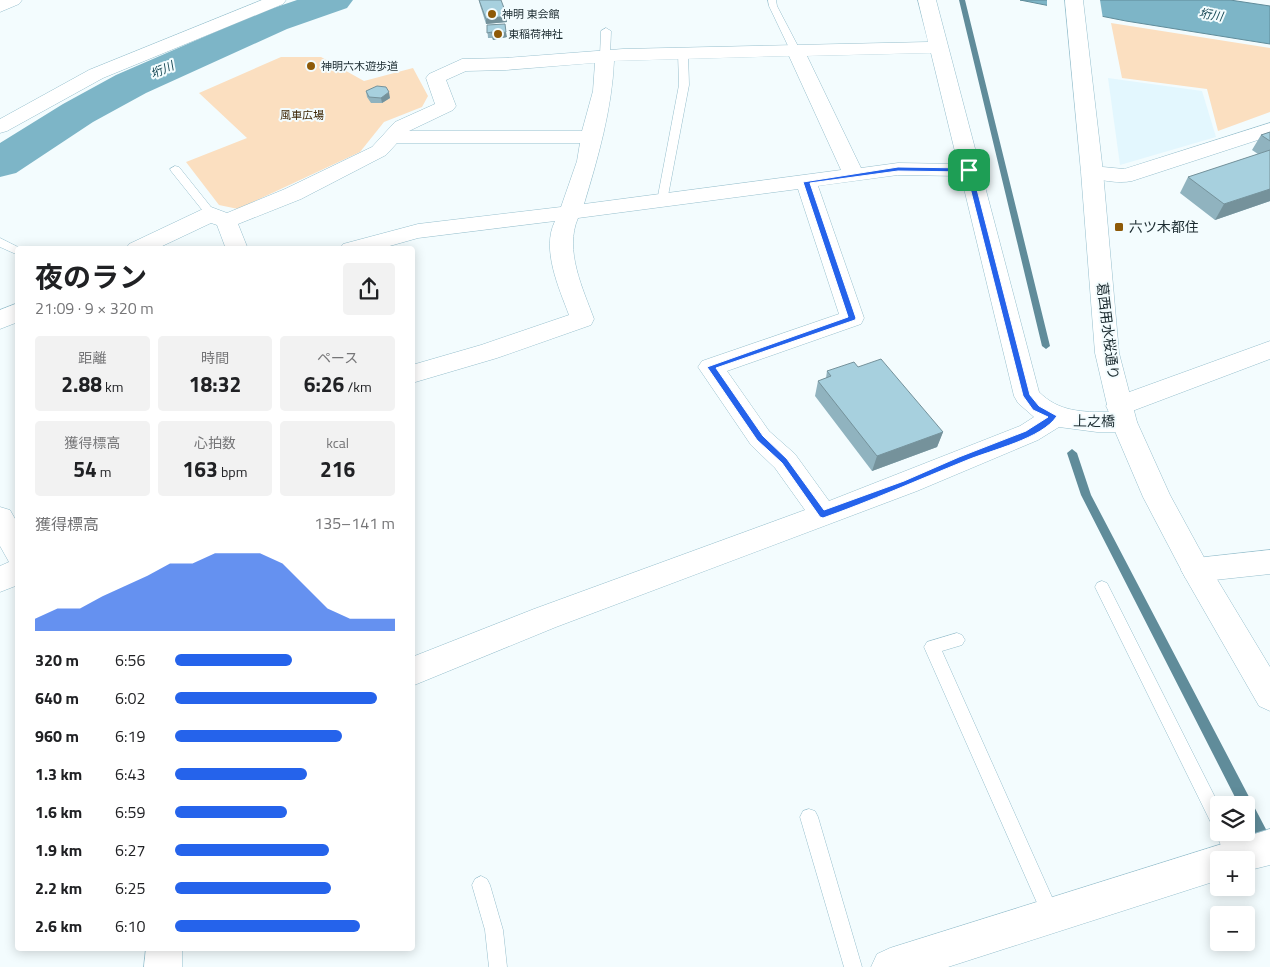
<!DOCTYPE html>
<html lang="ja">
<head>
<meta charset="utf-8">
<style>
	:root { --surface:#fff; --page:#f2f2f2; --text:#202124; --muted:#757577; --accent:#2563eb }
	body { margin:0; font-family:"Titillium Web","Noto Sans JP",sans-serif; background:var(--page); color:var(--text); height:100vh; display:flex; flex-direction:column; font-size:19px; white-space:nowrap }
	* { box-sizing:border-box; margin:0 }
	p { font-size:16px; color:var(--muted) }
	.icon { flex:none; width:28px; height:28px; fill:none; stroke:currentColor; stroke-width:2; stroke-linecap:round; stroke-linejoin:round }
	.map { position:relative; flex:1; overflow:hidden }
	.drawer { position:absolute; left:15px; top:246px; width:400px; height:705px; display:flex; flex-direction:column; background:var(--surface); border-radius:5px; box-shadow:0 2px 12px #0003 }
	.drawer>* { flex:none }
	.fabs { position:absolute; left:1210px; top:796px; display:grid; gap:10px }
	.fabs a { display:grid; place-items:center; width:45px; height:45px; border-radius:5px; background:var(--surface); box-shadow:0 2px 12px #0003; font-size:25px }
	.pin { position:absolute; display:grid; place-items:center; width:42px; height:42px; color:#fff; margin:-21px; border-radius:10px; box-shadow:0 2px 8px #0006 }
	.round { display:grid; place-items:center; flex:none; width:52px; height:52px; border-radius:5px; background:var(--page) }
	.summary { display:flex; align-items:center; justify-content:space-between; height:85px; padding:0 20px }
	h1 { font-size:28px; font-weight:700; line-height:38px }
	.metrics { display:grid; grid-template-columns:repeat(3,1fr); gap:8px; height:85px; padding:5px 20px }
	.metrics div { display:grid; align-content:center; border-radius:5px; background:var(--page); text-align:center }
	.metrics b { font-size:21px; font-weight:700 }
	.metrics small { font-size:14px; font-weight:400 }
	.metrics p { font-size:14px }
	.chart { height:140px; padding:10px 20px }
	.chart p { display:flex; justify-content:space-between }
	.chart svg { width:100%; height:90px; margin-top:5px; fill:var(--accent); opacity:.7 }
	ul { padding:0 20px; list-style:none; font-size:16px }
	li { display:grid; grid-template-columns:80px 60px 1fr; align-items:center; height:38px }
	li i { height:12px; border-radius:6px; background:var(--accent) }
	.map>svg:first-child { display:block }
	.built { fill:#e3f7fe }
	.green { fill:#fbdfc0 }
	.water { fill:#7db5c7; stroke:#608c9a }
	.pier { fill:#f3fcfe }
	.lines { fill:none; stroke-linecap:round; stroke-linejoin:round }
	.stream { fill:#608c9a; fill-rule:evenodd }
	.river { fill:#7db5c7; fill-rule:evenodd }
	.service-casing { stroke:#96bfcd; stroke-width:1 }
	.minor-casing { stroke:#96bfcd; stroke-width:1 }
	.tertiary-casing { stroke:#96bfcd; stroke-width:1 }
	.service { fill:#fff; fill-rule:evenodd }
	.minor { fill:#fff; fill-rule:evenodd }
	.tertiary { fill:#fff; fill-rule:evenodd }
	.wall { fill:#90b3bf }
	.shaded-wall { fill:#75929b }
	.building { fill:#a7d0de; stroke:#75929b }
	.route { fill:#2563eb; stroke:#fff; fill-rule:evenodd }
	.poi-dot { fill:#8e5a08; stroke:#f3fcfe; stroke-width:2 }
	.labels { text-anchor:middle; stroke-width:4; stroke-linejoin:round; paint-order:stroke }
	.far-poi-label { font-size:11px; fill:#1b2b30; stroke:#f3fcfe; text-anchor:start }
	.far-park-label { font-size:11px; fill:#3d2606; stroke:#f3fcfe }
	.far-water-label { font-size:12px; font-style:italic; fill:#154754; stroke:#f3fcfe }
	.poi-label { font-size:14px; fill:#1b2b30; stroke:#f3fcfe; text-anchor:start }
	.street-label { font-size:14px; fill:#1b2b30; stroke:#f3fcfe }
</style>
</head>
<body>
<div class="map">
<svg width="1270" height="967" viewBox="0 0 1270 967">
	<rect width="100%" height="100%" fill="#f3fcfe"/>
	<path class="built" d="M1108,78L1202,91L1216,137L1120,165Z"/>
	<path class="green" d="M1111,23L1270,48V112L1218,131L1207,89L1122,78Z
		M281,57H321L364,81L413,68L428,96L422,107L384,122L360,152L238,209L219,205L186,162L247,138L199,93Z"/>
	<path class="water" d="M1020,0H1230L1270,6V44L1126,21Z"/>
	<path class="pier" d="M1047,0H1100L1103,19L1047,8Z"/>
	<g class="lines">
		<path class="stream" d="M959,0H965L1050,346L1046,349L1042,346Z
			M1072,449L1077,453L1091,495L1270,837V856L1265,855L1246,819V805H1239L1081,495L1067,453Z"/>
		<path class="river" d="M297,0H353L347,8L287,29L146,93L93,122L16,173L0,177V143L63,104L116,75L259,13Z"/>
		<defs>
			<path id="service" d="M768,0H776L777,6L800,50L798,52H792L790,50L769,6Z
				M606,28L611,31L610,56L605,59L600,56L601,31Z
				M683,50L688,53L689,85L667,201L662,204L657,201L679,85L678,53Z
				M175,166L179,167L215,212L216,214L215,216H207L171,171L170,169Z
				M0,238L22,249H18V255L0,247Z
				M1102,581L1107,583L1219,805V832H1232L1244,857L1243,860H1227L1215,831L1095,587L1097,583Z
				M957,633L962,635L965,640L962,645L942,651L1060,915L1057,921L1051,924L1045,921L924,647L927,642Z
				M809,809L815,811L818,817L862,967H844L800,817L803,811Z
				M481,876L487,879L490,885L503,930L507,967H489L485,930L472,885L475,879Z"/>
			<path id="minor" d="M0,0H22L19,4L0,12Z
				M262,0H286L283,4L103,78L7,131L0,133V119L89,70Z
				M918,0H936L1039,392C1059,412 1082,412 1109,412L1106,406L1110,399L1270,341V359L1127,413L1133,415L1137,422L1133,429L1124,432H1097L1059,427L1038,440L917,491L556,627L412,686V657L534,609L805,510L775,468L751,445L698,367L702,361L839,314L798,189L578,218C564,250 583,289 594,319L591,325L497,358L412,383V365L481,345L569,315C559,288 541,249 555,221L418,238L379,249H340L343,244L418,224L561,207L577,161L580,143H397L386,155L301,199L238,224L248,249H226L217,225L211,223L156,249H126L129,244L203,209L211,207L227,213L285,189L372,147L395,122L435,104L426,78L429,74L462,59L506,58L623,49L928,42ZM931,53L958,164L898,163L861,168L807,56ZM789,56L841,170L584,204C598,158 612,109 614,61ZM595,63L593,91L582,131H409L453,110L456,106L446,80L466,71L506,70ZM898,175L961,176L1014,396L1018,403L1034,417L1020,426L829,501L795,454L769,431L727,371L861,324L864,318L818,186Z
				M1270,123V136L1132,181C1118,184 1099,180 1085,176L1081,172L1085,168L1092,166L1124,169Z
				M18,303V322L0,329V310Z
				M0,507L10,510L18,524V585L0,592V566L9,562L0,546Z
				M1270,550V574L1196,582L1186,579L1181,570L1186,561L1196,558Z
				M1270,829V865L1246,871V860H1219V880L948,967H871L877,954L890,948Z
				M146,949H182V967H144Z"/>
			<path id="tertiary" d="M1065,0H1083L1103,172L1119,353L1137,422L1170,495L1206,561L1270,667V711L1259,706L1186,579L1143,497L1111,422L1095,353L1081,172Z"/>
		</defs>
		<use href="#service" class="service-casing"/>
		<use href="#minor" class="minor-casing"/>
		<use href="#tertiary" class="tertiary-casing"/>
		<use href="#service" class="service"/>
		<use href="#minor" class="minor"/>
		<use href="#tertiary" class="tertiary"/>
	</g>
	<path class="wall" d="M479,0L507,22L486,24L480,5Z
		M487,25L507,37L493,40L492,38H488Z
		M366,91L390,98L382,103H371L367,97Z
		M1270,132V201L1215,220L1180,193L1188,177L1258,154L1252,150L1261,135Z
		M858,367L943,432L937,447L872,471L815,396L818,381L826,378L827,371Z"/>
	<path class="shaded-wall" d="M507,16V22L486,24V19Z
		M506,32L507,37L493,40L492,34Z
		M389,92L390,98L382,103L381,98Z
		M1270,189V201L1215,220L1224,204Z
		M943,432L937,447L872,471L877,456Z"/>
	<path class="building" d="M479,0H501L507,16L486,19Z
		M505,24L506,32L492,34V32L487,33V25Z
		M377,86L386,87L389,92L381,98L369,97L366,91Z
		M1270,132V141L1261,135Z
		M1270,150V189L1224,204L1188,177Z
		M881,359L943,432L877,456L818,381L831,376L827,371L854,362L858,367Z"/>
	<path class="route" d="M898,167L969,168L972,170L1030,395L1039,406L1057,416C1042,439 991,450 965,461C918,480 871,501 823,518L820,517L782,463L757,440L707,367L848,317L803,182ZM898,171L966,172L1023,396L1033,410L1048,417L1026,431L959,457L904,481L824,510L787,459L763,436L716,368L855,320L856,318L810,183Z"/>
	<g class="poi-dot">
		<circle cx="492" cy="14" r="5"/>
		<circle cx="498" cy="34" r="5"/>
		<circle cx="311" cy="66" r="5"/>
		<rect x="1114" y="222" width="10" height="10" rx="2.5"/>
	</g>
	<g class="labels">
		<g class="far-poi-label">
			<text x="502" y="18">神明 東会館</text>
			<text x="508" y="38">東稲荷神社</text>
			<text x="321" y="70">神明六木遊歩道</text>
		</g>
		<g class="far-park-label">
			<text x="302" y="119">風車広場</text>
		</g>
		<g class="far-water-label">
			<text transform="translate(1211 15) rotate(9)" y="4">垳川</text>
			<text transform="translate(162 70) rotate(-24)" y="4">垳川</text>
		</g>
		<g class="poi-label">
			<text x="1129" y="232">六ツ木都住</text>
		</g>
		<g class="street-label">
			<text transform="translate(1108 331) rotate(83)" y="5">葛西用水桜通り</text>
			<text transform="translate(1094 421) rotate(1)" y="5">上之橋</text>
		</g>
	</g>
</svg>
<div class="fabs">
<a><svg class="icon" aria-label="layers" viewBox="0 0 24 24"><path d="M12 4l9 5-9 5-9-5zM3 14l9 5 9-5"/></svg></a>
<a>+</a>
<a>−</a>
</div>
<div class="pin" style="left:969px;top:170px;background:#1e9e55"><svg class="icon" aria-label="arrive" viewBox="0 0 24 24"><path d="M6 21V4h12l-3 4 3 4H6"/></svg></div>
<section class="drawer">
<div class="summary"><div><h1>夜のラン</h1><p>21:09 · 9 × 320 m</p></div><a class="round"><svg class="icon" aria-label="share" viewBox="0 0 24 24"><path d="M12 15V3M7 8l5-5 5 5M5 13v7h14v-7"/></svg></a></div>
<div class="metrics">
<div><p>距離</p><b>2.88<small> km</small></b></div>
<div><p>時間</p><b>18:32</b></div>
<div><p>ペース</p><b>6:26<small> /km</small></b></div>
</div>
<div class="metrics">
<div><p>獲得標高</p><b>54<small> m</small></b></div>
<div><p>心拍数</p><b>163<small> bpm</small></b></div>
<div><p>kcal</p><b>216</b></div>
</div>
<div class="chart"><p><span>獲得標高</span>135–141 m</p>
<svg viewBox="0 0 160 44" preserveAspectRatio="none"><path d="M0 44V38L10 33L20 33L30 27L40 22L50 17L60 11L70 11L80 6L90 6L100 6L110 11L120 22L130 33L140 38L150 38L160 38V44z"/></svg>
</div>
<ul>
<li><b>320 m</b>6:56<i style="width:53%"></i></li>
<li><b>640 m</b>6:02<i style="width:92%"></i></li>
<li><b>960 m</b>6:19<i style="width:76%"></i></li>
<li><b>1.3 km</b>6:43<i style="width:60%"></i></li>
<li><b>1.6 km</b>6:59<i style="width:51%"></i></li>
<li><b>1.9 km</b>6:27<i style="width:70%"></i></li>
<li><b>2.2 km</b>6:25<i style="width:71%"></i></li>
<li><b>2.6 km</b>6:10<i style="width:84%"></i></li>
</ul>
</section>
</div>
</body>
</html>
